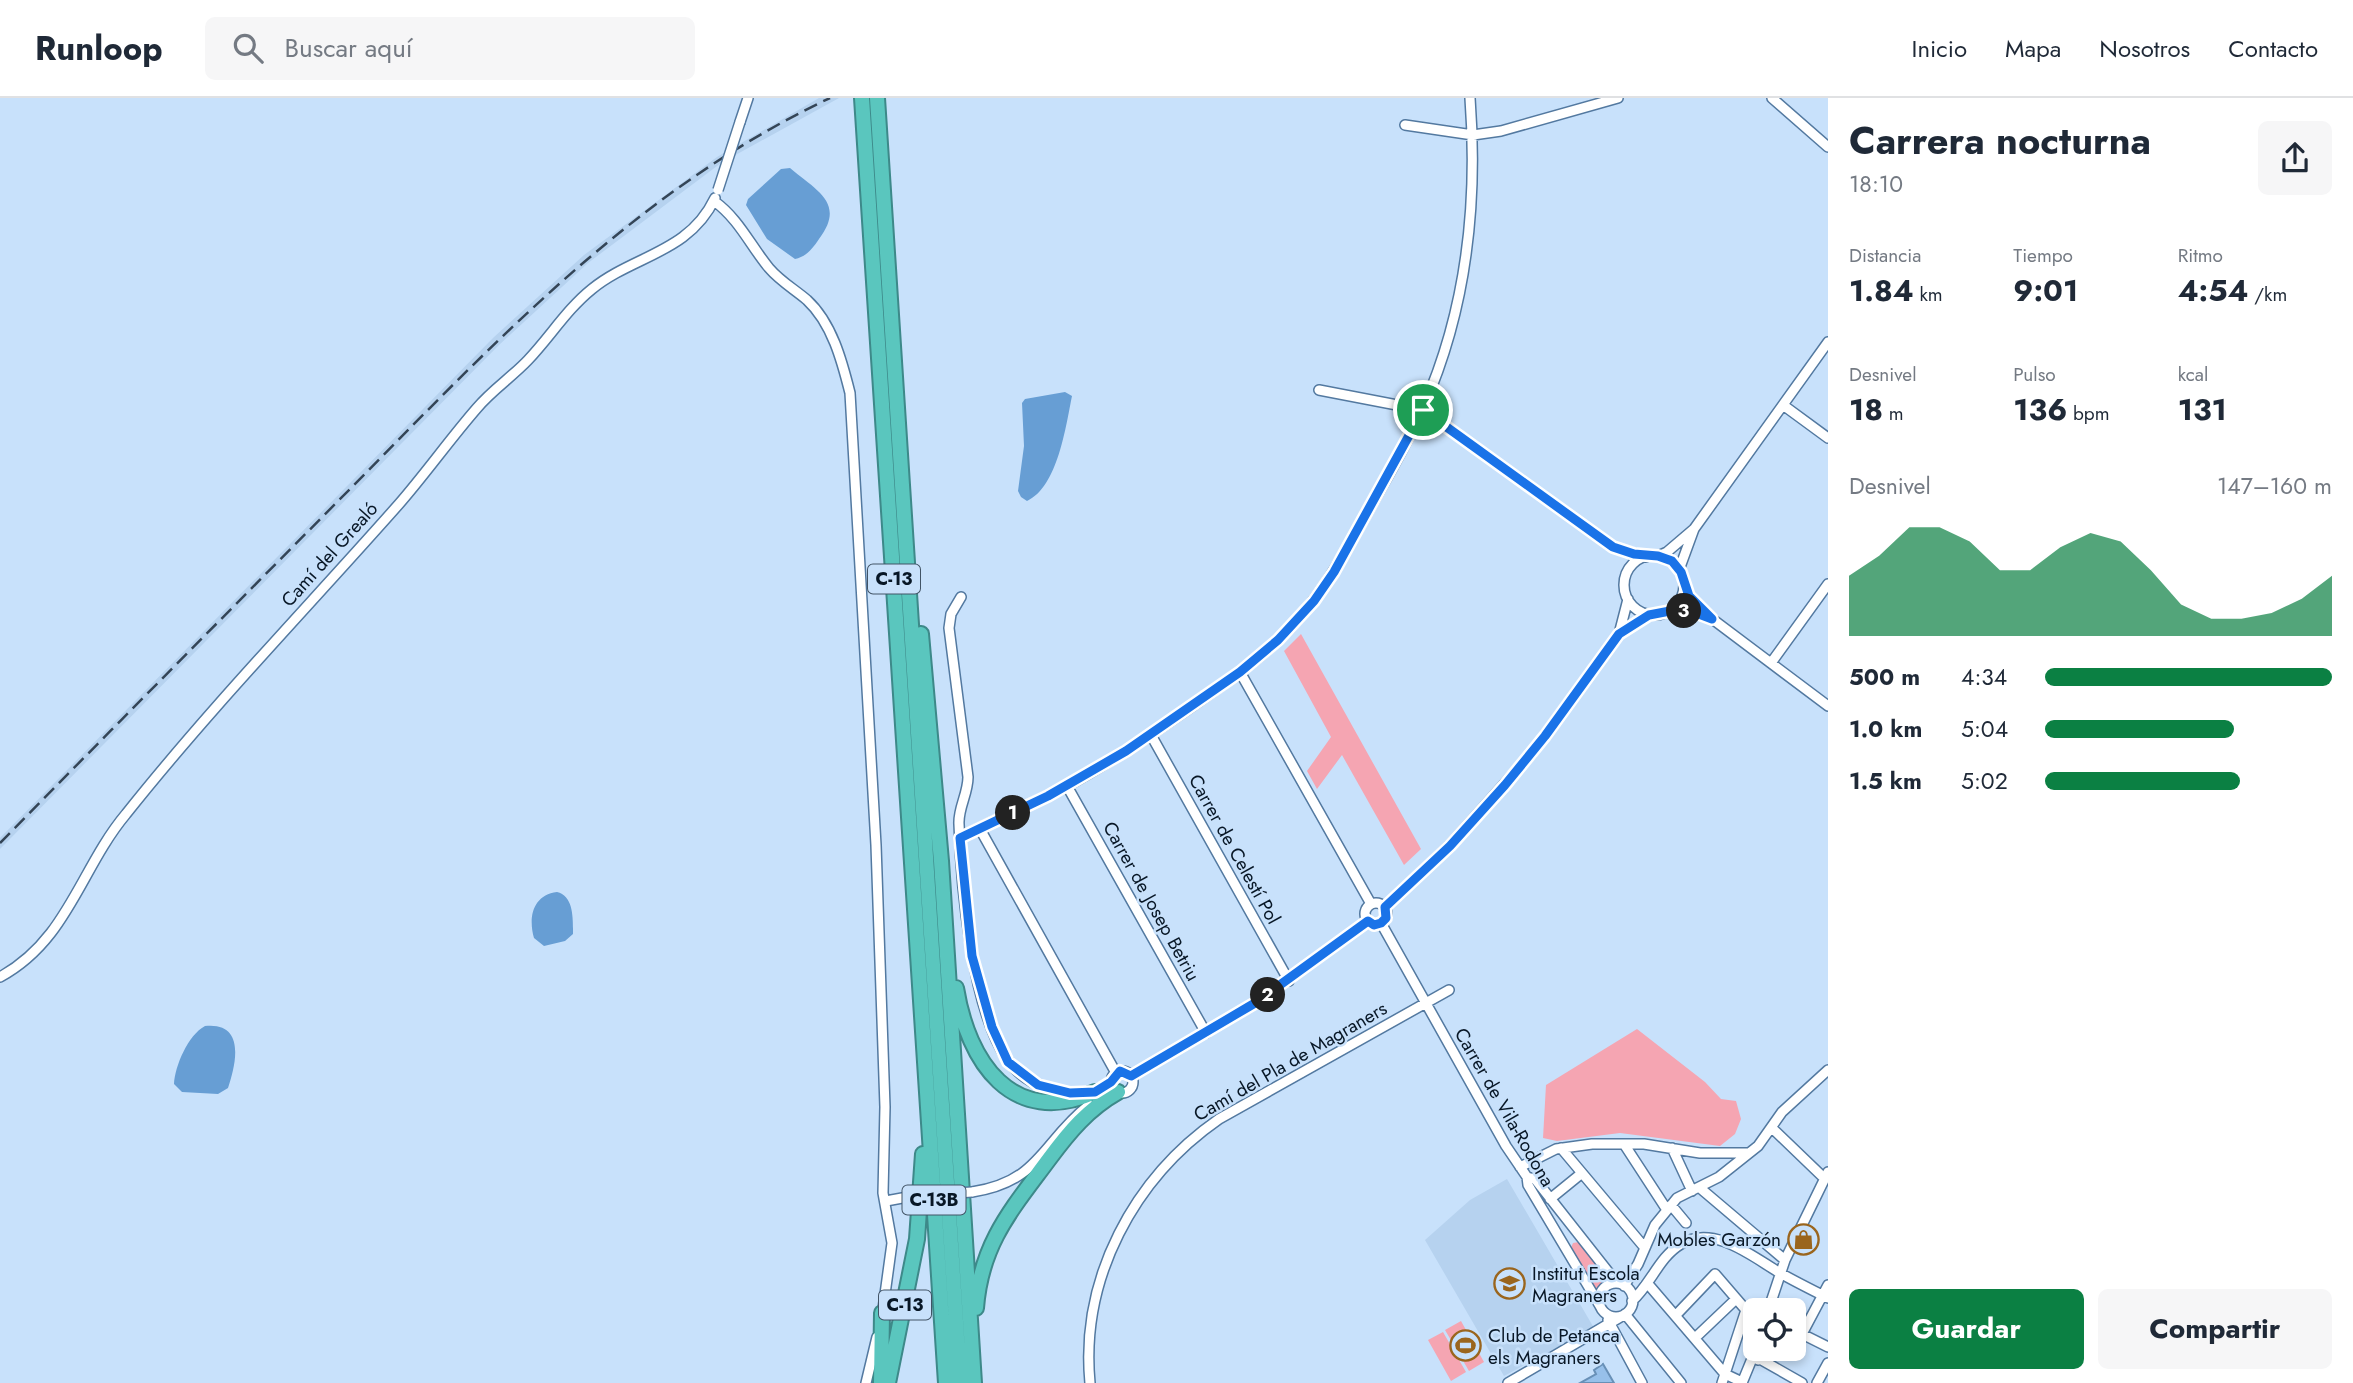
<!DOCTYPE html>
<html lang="es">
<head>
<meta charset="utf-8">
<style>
	:root { --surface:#fff; --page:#f6f6f7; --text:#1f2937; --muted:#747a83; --line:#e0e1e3; --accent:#0b8043 }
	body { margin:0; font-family:Jost,sans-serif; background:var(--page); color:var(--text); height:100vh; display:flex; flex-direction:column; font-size:26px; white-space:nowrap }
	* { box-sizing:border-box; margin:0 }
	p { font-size:23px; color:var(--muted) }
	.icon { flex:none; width:38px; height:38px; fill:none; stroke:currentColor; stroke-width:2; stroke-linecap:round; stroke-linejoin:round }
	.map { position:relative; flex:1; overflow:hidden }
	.details { display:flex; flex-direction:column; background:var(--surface); width:525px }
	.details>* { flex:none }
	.tools { position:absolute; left:1743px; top:1200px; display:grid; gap:14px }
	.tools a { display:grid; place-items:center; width:63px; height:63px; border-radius:10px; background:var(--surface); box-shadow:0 4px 10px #0003; font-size:35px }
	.pin { position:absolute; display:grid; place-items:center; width:60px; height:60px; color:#fff; margin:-30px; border:4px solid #fff; border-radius:50%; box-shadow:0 2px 7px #0007 }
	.km { position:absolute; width:35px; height:35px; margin:-18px; border-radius:50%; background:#222; color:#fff; font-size:19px; line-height:35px; text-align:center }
	.round { display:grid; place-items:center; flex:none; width:74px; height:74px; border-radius:10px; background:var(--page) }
	.overview { display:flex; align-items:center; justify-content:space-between; height:119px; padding:0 21px }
	h1 { font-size:38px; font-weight:700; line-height:52px }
	.metrics { display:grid; grid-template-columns:repeat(3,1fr); gap:10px; height:119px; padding:7px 21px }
	.metrics div { display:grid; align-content:center }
	.metrics b { font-size:30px; font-weight:700 }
	.metrics small { font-size:19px; font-weight:400 }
	.metrics p { font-size:19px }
	.chart { height:196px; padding:14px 21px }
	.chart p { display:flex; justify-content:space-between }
	.chart svg { width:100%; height:126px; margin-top:7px; fill:var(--accent); opacity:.7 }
	.cta { display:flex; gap:14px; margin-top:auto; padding:14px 21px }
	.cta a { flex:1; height:80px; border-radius:10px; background:var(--accent); color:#fff; font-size:28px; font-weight:700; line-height:80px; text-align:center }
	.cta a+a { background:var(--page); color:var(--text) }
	ul { padding:0 21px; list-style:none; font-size:23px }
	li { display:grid; grid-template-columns:112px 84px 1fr; align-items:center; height:52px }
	li i { height:18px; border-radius:9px; background:var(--accent) }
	header { display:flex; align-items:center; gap:42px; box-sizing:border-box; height:98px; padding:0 35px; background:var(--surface); border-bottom:2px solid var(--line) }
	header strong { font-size:33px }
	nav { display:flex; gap:38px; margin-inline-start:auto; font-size:24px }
	.search { width:490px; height:63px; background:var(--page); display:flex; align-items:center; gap:18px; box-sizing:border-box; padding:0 24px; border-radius:10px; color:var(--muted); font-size:26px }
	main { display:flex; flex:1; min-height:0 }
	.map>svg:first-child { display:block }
	.built { fill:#b6d2ef }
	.green { fill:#f5a5b2 }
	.water { fill:#679ed4 }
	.building { fill:#97c0ea; stroke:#6890b7; stroke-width:2 }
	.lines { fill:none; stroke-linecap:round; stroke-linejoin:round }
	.minor-casing { stroke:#5379a0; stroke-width:12 }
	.highway-casing { stroke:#3d8989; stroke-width:18 }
	.minor { stroke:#fff; stroke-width:9 }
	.highway { stroke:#5ac6be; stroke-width:14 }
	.rail { stroke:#344557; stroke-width:2.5; stroke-dasharray:14 7; stroke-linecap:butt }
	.minor-bridge-casing { stroke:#5379a0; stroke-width:12; stroke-linecap:butt }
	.minor-bridge { stroke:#fff; stroke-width:9 }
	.route-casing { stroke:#fff; stroke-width:14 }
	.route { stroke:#1a73e8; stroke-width:9 }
	.labels { text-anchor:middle; stroke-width:5; stroke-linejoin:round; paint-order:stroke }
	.shield { fill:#c8e1fb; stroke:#425466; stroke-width:2 }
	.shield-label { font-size:18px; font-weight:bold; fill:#081726 }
	.street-label { font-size:19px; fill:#081726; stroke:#c8e1fb }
	.poi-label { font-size:19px; fill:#081726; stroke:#c8e1fb; text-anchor:start }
</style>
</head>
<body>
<header>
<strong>Runloop</strong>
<div class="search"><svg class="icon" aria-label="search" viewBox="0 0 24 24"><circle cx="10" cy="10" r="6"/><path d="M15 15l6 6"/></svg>Buscar aquí</div>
<nav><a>Inicio</a><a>Mapa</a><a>Nosotros</a><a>Contacto</a></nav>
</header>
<main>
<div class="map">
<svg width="1828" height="1285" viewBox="0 0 1828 1285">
	<rect width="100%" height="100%" fill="#c8e1fb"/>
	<path class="built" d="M819,0H839L721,65L588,165L499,247L0,751V740L494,239L584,157L717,59Z
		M1507,1081L1594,1230L1504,1278L1425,1142L1470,1102Z"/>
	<path class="green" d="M1301,536L1421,751L1404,767L1342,657L1317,691L1307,673L1331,639L1284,553Z
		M1637,931L1705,984L1721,1001L1736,1003L1741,1021L1735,1036L1720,1048L1620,1035L1557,1043L1543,1040L1546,987Z
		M1579,1144L1610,1181L1601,1187L1595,1197L1570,1152L1573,1145Z
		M1461,1223L1484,1264L1469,1273L1445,1232Z
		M1443,1234L1466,1274L1451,1283L1428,1242Z"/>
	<path class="water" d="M790,70C817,93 846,105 819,141C813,150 806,159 795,161L767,141L746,107L748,101L781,71Z
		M1065,294L1072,298C1066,327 1058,389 1027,403L1021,399L1018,393L1024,348L1022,305L1025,301Z
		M557,794C574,798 573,821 573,836L565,843L544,848L534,840C528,819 533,797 557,794Z
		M205,928C246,924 236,966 228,990L218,996L182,994L174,986C175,968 188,937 205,928Z"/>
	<path class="building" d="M1603,1266L1614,1285H1580L1596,1276L1594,1272Z"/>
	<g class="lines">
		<defs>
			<path id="minor" d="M1772,0L1828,49
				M740,24L748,0
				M1405,27L1473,37L1501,33L1618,0
				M714,103C739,121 750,147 769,170C780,183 794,191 807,202C832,225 842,263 850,295L876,747L885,1009L883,1095L892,1145L882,1218
				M1319,292L1423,312L1613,449L1646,459
				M1783,307L1828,340
				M1624 487a30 30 0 1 1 60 0a30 30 0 1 1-60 0Z
				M1658,458L1667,454L1694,431L1828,244
				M1679,472L1694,431
				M1684,488L1694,505L1707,517L1828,608
				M961,499L951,516L949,530L968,679C968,696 958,710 959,726C961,788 972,911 1007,961C1017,976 1033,987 1050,991C1072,997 1093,997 1111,984
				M1670,513H1691L1704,518
				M1619,536L1649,517
				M1771,565L1828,486
				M1240,574L1371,806
				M1151,637L1289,883
				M1067,688L1206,935
				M980,731L1116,975
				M960,740C994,722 1030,707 1065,689C1110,665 1152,636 1194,607C1223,586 1252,567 1278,542C1319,504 1344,456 1371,408C1389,376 1408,344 1423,310C1467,211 1478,107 1470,0
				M1365 816a11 11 0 1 1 22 0a11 11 0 1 1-22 0Z
				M1385,809L1449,748L1532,655L1619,536L1628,501
				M1381,825L1506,1048L1527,1079L1528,1087L1600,1208
				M0,879C68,842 80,771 126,716C212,608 308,509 399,406C426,375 450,341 477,310C492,292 512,279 528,262C550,239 567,211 592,191C634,157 689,155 715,100
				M1111 984a11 11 0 1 1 22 0a11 11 0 1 1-22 0Z
				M1131,978L1255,905L1368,823
				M1772,1030L1824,1080
				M1624,1046L1667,1112
				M1561,1050L1645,1150
				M1672,1050L1692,1093
				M1520,1069L1556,1051L1592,1046H1644L1700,1055H1748
				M1527,1079L1535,1081L1617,1185
				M1700,1090L1785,1162
				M972,1094C1040,1084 1042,1044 1089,1007
				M1550,1101L1582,1075
				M886,1103L913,1098
				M1671,1107L1686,1125
				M1599 1202a17 17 0 1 1 34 0a17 17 0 1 1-34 0Z
				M1648,1186L1725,1276L1742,1284
				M1624,1188L1638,1166L1655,1127L1677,1100L1719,1079L1758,1048L1782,1014L1828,972
				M1632,1203C1651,1186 1659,1159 1681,1146C1714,1126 1753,1159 1780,1175C1796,1184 1812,1192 1828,1200
				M1768,1213L1785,1162L1828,1074
				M1625,1216L1681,1285
				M1676,1217L1715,1176L1746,1212L1722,1285
				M1608,1222L1642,1285
				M1794,1232L1828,1249
				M1695,1240L1736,1201
				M1794,1241L1802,1236L1828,1187
				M1760,1261L1802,1285
				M1758,1262L1777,1251
				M866,1285L877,1239
				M1090,1285C1080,1180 1134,1080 1219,1021L1449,892
				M1508,1285L1622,1218
				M1742,1285L1756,1251
				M1817,1285L1828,1265"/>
			<path id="highway" d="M862,0L946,1285
				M877,0L960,1285
				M921,536L941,763L974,1285
				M956,890C968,964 1012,1030 1095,994
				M976,1210C981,1145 1012,1111 1049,1061C1069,1034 1088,1011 1118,994
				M881,1285L882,1215
				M888,1285L917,1141L923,1056"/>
		</defs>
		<use href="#minor" class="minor-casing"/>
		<use href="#highway" class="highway-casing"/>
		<use href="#minor" class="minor"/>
		<use href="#highway" class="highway"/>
		<path class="rail" d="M0,745C117,626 235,507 352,389C499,240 638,91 830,0"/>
		<defs>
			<path id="minor-bridge" d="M718,92L740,24
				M913,1098L972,1094"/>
		</defs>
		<use href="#minor-bridge" class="minor-bridge-casing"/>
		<use href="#minor-bridge" class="minor-bridge"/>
	</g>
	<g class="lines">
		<defs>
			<path id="route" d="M1423,312L1613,449L1634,456L1658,458L1672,463L1681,474L1689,498L1712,521L1691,513H1670L1649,517L1619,536L1545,638L1505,687L1450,748L1385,809L1386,820L1381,825L1374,827L1368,823L1255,905L1131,978L1120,973L1111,984L1095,994L1070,995L1038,987L1008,964L992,929L972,858L960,740L1048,698L1126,653L1240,574L1278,542L1314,503L1334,474Z"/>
		</defs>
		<use href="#route" class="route-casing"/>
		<use href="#route" class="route"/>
	</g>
	<defs>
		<symbol id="shop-ring" viewBox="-11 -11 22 22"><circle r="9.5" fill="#c8e1fb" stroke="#9a651d" stroke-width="1.5"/><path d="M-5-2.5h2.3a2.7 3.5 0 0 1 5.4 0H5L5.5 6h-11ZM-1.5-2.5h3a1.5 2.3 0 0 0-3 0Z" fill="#9a651d"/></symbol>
		<symbol id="school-ring" viewBox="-11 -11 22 22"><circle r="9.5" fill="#c8e1fb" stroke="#9a651d" stroke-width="1.5"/><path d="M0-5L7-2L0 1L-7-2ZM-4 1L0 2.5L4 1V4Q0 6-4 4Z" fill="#9a651d"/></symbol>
		<symbol id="stadium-ring" viewBox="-11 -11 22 22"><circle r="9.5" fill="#c8e1fb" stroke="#9a651d" stroke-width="1.5"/><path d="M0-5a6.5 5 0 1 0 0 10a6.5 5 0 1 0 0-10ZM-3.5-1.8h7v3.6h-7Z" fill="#9a651d"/></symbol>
	</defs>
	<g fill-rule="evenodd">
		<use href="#shop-ring" x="1786" y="1124" width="35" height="35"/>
		<use href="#school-ring" x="1492" y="1168" width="35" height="35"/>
		<use href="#stadium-ring" x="1448" y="1230" width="35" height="35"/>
	</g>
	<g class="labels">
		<g class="shield">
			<rect x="868" y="466.5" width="52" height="29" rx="5"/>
			<rect x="902.5" y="1087.5" width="63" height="29" rx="5"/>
			<rect x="879" y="1192.5" width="52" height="29" rx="5"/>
		</g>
		<g class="shield-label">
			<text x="894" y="487">C-13</text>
			<text x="934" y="1108">C-13B</text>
			<text x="905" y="1213">C-13</text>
		</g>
		<g class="street-label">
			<text transform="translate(329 456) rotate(-48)" y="7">Camí del Grealó</text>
			<text transform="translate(1235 751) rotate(61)" y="7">Carrer de Celestí Pol</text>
			<text transform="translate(1152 803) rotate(61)" y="7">Carrer de Josep Betriu</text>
			<text transform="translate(1290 963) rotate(-30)" y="7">Camí del Pla de Magraners</text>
			<text transform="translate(1505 1009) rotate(60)" y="7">Carrer de Vila-Rodona</text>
		</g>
		<g class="poi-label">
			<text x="1781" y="1148" text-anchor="end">Mobles Garzón</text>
			<text x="1532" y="1182">Institut Escola<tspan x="1532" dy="22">Magraners</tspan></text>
			<text x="1488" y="1244">Club de Petanca<tspan x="1488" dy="22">els Magraners</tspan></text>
		</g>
	</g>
</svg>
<div class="tools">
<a><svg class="icon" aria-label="locate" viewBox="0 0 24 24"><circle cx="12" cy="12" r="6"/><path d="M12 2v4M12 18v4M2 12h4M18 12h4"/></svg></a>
</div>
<div class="pin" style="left:1423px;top:312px;background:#1e9e55"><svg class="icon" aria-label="arrive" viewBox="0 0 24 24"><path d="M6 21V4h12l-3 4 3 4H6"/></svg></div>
<b class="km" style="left:1013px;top:715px">1</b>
<b class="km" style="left:1268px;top:897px">2</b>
<b class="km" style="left:1684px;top:513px">3</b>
</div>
<section class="details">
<div class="overview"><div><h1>Carrera nocturna</h1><p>18:10</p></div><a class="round"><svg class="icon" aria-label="share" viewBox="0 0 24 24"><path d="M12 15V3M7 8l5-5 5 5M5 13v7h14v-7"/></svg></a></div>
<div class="metrics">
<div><p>Distancia</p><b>1.84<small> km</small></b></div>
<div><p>Tiempo</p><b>9:01</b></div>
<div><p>Ritmo</p><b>4:54<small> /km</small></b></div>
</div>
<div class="metrics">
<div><p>Desnivel</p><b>18<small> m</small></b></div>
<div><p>Pulso</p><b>136<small> bpm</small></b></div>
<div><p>kcal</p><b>131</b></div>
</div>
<div class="chart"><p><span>Desnivel</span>147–160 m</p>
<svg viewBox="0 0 160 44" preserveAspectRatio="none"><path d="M0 44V23L10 16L20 6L30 6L40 11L50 21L60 21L70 13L80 8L90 11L100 21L110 33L120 38L130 38L140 36L150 31L160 23V44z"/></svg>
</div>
<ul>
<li><b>500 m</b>4:34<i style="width:100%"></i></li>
<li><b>1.0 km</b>5:04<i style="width:66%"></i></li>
<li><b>1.5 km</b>5:02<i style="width:68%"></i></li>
</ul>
<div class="cta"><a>Guardar</a><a>Compartir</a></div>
</section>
</main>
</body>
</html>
